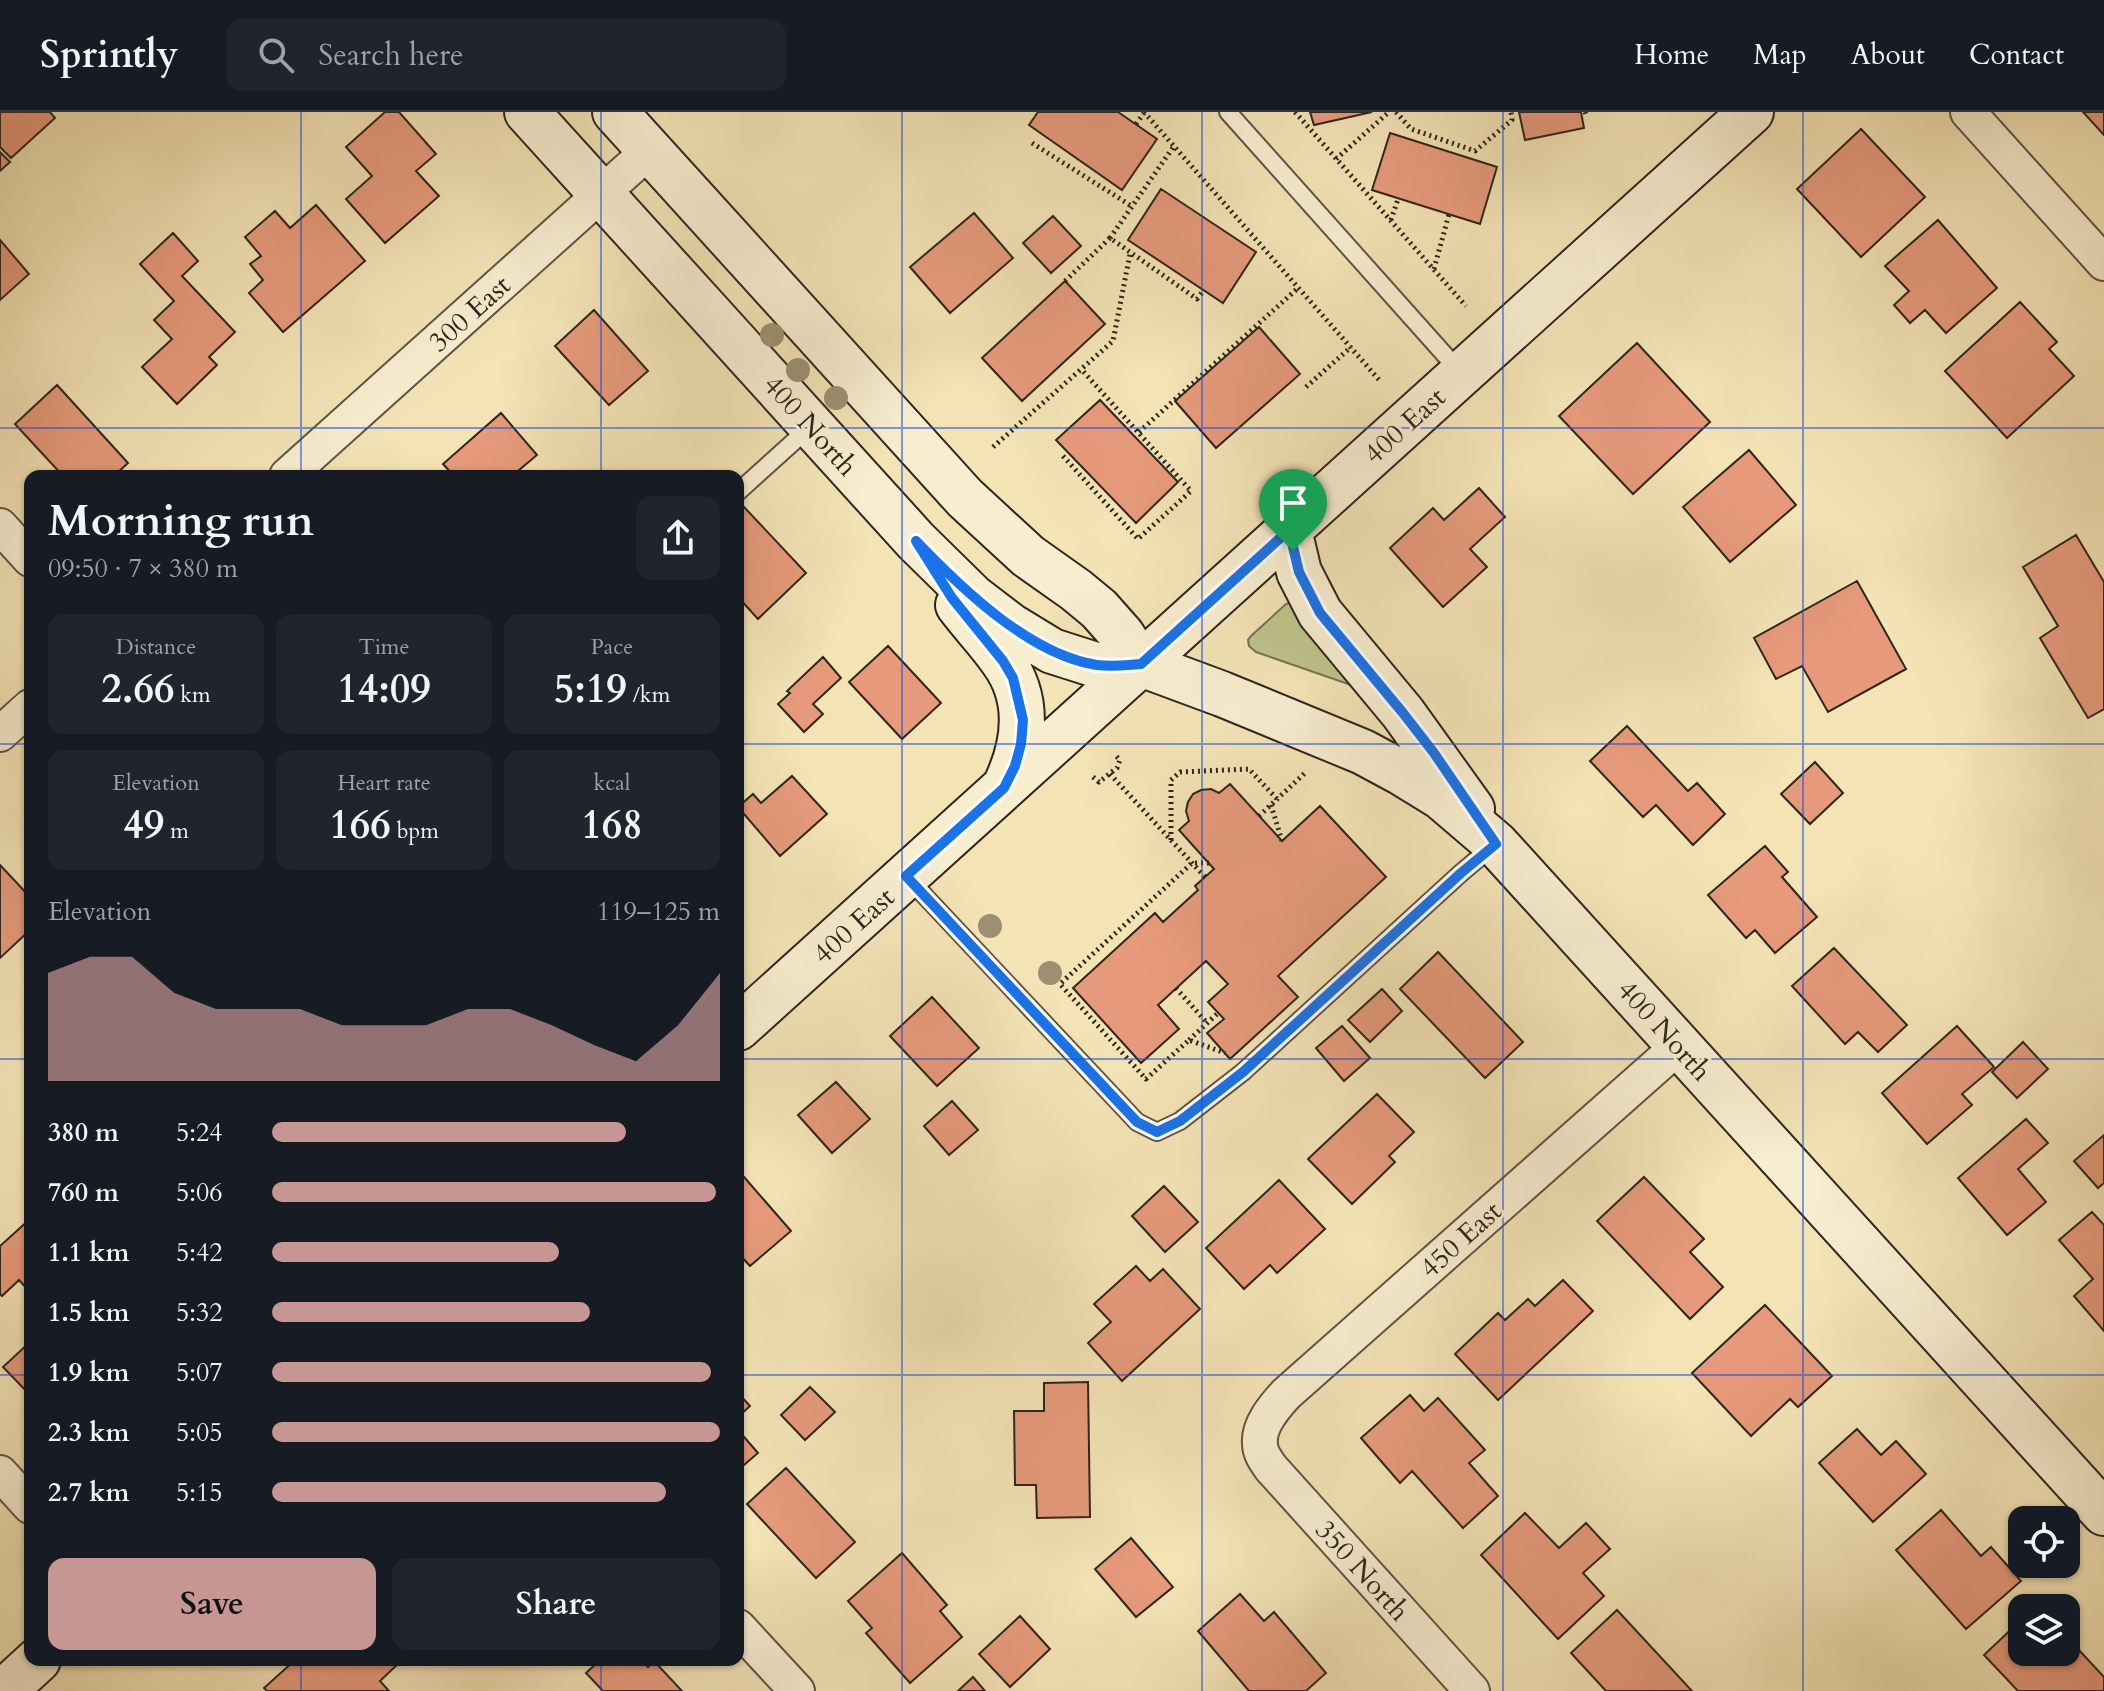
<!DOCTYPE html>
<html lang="en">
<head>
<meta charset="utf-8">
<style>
	:root { --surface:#171b24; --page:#20242c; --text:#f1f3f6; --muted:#9ea1a6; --line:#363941; --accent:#c59692 }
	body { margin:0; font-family:Cardo,serif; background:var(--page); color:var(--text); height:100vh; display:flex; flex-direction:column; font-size:30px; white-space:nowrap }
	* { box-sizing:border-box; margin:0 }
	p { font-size:26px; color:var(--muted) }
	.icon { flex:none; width:44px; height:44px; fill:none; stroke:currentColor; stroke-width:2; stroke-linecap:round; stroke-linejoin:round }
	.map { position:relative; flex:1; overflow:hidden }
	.panel { position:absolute; left:24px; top:358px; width:720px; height:1196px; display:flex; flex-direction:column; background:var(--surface); border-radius:16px; box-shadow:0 2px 6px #0004 }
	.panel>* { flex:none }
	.fabs { position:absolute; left:2008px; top:1394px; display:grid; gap:16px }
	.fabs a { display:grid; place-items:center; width:72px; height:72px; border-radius:16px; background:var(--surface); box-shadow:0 2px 6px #0004; font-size:40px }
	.pin { position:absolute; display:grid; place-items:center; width:68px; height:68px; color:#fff; margin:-82px -34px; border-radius:50% 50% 50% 0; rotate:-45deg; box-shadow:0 0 8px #0007 }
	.pin .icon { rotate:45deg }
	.round { display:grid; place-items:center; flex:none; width:84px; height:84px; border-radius:16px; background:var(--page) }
	.headline { display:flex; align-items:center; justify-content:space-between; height:136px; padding:0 24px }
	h1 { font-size:44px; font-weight:700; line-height:60px }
	.stats { display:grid; grid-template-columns:repeat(3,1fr); gap:12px; height:136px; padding:8px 24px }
	.stats div { display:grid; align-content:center; border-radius:16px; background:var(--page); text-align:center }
	.stats b { font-size:40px; font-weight:700 }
	.stats small { font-size:22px; font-weight:400 }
	.stats p { font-size:22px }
	.chart { height:224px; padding:16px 24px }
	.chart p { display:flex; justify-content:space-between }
	.chart svg { width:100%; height:144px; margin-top:8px; fill:var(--accent); opacity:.7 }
	.button { display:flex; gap:16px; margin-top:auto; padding:16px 24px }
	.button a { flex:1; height:92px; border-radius:16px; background:var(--accent); color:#111; font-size:32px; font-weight:700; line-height:92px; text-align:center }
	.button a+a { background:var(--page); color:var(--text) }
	ul { padding:0 24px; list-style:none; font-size:26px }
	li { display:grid; grid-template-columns:128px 96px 1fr; align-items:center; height:60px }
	li i { height:20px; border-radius:10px; background:var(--accent) }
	header { display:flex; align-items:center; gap:48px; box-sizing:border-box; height:112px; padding:0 40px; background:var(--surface); border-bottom:2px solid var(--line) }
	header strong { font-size:38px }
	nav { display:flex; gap:44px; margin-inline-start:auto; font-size:28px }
	.search { width:560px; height:72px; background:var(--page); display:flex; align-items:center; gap:20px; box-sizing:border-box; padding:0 28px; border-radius:16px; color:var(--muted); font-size:30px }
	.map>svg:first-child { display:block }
	.green { fill:#bec38b; stroke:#767454; stroke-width:2 }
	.building { fill:#e69a7b; stroke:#2f251c; stroke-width:2 }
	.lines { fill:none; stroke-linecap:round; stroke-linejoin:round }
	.lane-casing { stroke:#605442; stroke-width:20 }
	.street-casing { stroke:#605442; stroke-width:38 }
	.secondary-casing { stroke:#2f251c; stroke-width:48 }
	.path { stroke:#2f251c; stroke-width:5; stroke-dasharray:2 4; stroke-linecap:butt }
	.lane { stroke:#f7edcf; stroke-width:16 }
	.street { stroke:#f7edcf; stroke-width:34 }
	.secondary { stroke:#f7edcf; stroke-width:44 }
	.tree { fill:#9b9070 }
	.route-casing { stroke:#fff; stroke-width:16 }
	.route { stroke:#1a73e8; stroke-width:10 }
	.grid { fill:none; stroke:#1d4ed8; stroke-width:2; stroke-opacity:0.55 }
	.labels { text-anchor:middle; stroke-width:6; stroke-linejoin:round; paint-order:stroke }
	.street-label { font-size:28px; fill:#2f251c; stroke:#f7edcf }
</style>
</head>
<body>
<header>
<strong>Sprintly</strong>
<div class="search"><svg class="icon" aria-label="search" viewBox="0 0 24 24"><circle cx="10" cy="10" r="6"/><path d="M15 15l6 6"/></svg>Search here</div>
<nav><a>Home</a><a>Map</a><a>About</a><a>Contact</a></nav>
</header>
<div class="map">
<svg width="2104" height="1579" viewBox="0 0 2104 1579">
	<rect width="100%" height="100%" fill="#f3e3b5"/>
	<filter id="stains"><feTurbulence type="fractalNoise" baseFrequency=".0025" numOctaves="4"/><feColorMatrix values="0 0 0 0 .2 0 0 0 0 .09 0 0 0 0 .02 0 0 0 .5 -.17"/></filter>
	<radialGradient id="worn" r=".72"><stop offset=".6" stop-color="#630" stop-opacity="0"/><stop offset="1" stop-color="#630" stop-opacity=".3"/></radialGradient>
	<path class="green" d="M1290,491L1295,493L1351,573L1256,540L1249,534L1248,528L1251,524L1286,492Z"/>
	<path class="building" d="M0,0H50L55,6L11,46L0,35Z
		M385,0H399L436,42L416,59L439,84L385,131L346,87L372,64L346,35Z
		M1038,0H1118L1157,27L1122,78L1029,13Z
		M1310,0H1372L1314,13Z
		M1519,0H1581L1584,16L1525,28Z
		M2083,0H2104V23Z
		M1861,17L1925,85L1861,145L1797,77Z
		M1390,21L1497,55L1480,112L1372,78Z
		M0,40L10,50L0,59Z
		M1161,77L1256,140L1223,191L1128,128Z
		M316,93L365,149L283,220L249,181L263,168L250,152L261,144L245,125L275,99L290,116Z
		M974,101L1013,146L950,201L910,155Z
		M1053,104L1081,134L1051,161L1023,131Z
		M1938,108L1997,176L1946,221L1925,198L1910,211L1894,193L1909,179L1885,154Z
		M173,121L198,149L182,164L235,220L209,245L217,253L177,292L142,255L172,227L154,208L174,189L140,152Z
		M0,128L29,162L0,188Z
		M1065,169L1105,212L1022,289L982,246Z
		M2020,190L2057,230L2049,237L2074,264L2007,326L1945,259Z
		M594,198L648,259L609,293L555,234Z
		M1259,215L1300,262L1216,336L1175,289Z
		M1637,231L1710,310L1633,382L1559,304Z
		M57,273L128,351L114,364H63L15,312Z
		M1100,288L1178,370L1136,411L1056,328Z
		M501,301L537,343L518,359L522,364H454L443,352Z
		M1749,338L1796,393L1730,450L1683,395Z
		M1479,376L1505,405L1470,437L1487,455L1443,495L1390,436L1433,396L1444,408Z
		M744,395L806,461L758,507L738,485V401Z
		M2076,423L2104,470V597L2088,606L2040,526L2058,514L2023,455Z
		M1857,469L1906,557L1828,600L1802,554L1776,567L1754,526Z
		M888,534L941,591L902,627L849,570Z
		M823,545L841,566L813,592L823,602L804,620L778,592L790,581L787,579Z
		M1627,614L1688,679L1697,671L1725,702L1693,733L1656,693L1643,705L1590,649Z
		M1815,650L1843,681L1810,712L1781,682Z
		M792,664L827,702L780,744L738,695L753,682L761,691Z
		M1230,672L1282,729L1320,694L1386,765L1278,864L1298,885L1230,947L1207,921L1224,907L1208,890L1228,872L1206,849L1158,893L1179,917L1141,951L1073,876L1155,801L1163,810L1198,778L1195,774L1214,757L1179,718L1189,709L1186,699L1188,690L1193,682L1201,678L1211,677L1219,681Z
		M1765,734L1788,760L1782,765L1817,805L1775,841L1755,818L1746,826L1708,783Z
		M0,753L30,785V818L0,846Z
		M1834,836L1907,913L1878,940L1858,920L1845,932L1792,874Z
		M1438,840L1523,930L1485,966L1400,877Z
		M1382,877L1402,899L1370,930L1348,908Z
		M932,885L979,936L937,974L890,924Z
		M1342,914L1370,946L1344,969L1316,936Z
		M1957,914L1994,955L1962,982L1972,993L1927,1032L1882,981Z
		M2023,930L2048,957L2017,986L1992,960Z
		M836,970L870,1007L832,1041L798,1003Z
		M1377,982L1414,1020L1389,1044L1395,1050L1352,1092L1308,1047Z
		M952,989L978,1018L949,1043L924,1014Z
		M2026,1007L2048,1031L2018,1057L2046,1090L2007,1123L1958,1066Z
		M2104,1023V1071L2098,1076L2074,1049Z
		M738,1058L791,1119L750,1154L738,1141Z
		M1644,1065L1704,1127L1690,1140L1723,1175L1690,1207L1597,1109Z
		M1279,1068L1325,1117L1277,1161L1270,1153L1244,1177L1206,1136Z
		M1164,1074L1198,1110L1165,1140L1132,1104Z
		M2092,1100L2104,1113V1219L2074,1184L2093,1167L2059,1128Z
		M30,1107V1180L19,1168L2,1184L0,1182V1134Z
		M1136,1154L1150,1169L1163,1157L1200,1197L1122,1269L1088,1231L1111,1210L1094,1192Z
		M1563,1168L1593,1199L1498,1288L1455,1242L1498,1201L1505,1208L1528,1187L1535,1194Z
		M1765,1193L1832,1264L1798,1295L1790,1287L1751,1324L1692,1261Z
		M30,1230V1283L3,1255Z
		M1088,1270L1090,1405L1037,1406L1036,1373H1015L1014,1299H1044V1271Z
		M810,1275L835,1300L805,1328L781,1303Z
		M738,1281L750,1294L738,1305Z
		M1410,1283L1424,1299L1438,1286L1485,1338L1469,1351L1498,1384L1463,1416L1412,1359L1400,1371L1361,1326Z
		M1857,1317L1881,1343L1896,1329L1926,1362L1873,1410L1819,1351Z
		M738,1318L758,1341L738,1358Z
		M786,1356L855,1430L816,1466L747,1392Z
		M1941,1398L1981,1444L1991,1435L2021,1469L1966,1517L1896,1438Z
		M1525,1401L1559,1436L1586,1411L1610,1437L1583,1461L1604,1484L1558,1527L1481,1443Z
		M1131,1426L1173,1475L1136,1505L1095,1457Z
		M902,1441L947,1493L940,1499L962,1525L910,1571L866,1521L872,1516L848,1489Z
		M1240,1482L1264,1509L1274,1500L1326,1561L1306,1579H1249L1198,1519Z
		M1617,1498L1692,1579H1606L1571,1541Z
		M1020,1504L1050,1537L1010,1575L979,1542Z
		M2022,1507V1540H2066V1524L2104,1565V1579H2018L1984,1543Z
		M295,1548H398L400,1550L380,1569L389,1579H267L264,1576Z
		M600,1548H641L648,1555L654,1549L682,1579H603L586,1561Z
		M973,1565L985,1579H958Z"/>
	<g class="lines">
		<defs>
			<path id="lane" d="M1228,0L1461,261
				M738,380L810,315
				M907,765L1137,1010L1157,1020L1180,1009L1243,960L1461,761L1493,734"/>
			<path id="street" d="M1968,0L2104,151
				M287,364L650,38
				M0,414L30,447
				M0,622L30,595
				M0,1361L30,1394
				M738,1515L797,1579
				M1472,1579L1271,1356C1266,1349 1260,1341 1260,1332C1258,1314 1274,1295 1286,1282L1679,934"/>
			<path id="secondary" d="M527,0L916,429L973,485L1011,514L1052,539L1096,553L1119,554L1141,552L1222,582L1363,640L1402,661L1441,685L1496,732L2104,1401
				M615,0L965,386L1028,444L1076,478L1099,497L1122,523L1141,552
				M1289,418L1299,460L1320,501L1403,601L1472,697
				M958,493C972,512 989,529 1002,548C1031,587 1025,632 1005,674
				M738,916L1751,0
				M4,1579L38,1548"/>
		</defs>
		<use href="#lane" class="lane-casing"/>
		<use href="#street" class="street-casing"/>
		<use href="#secondary" class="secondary-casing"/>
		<path class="path" d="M1144,0L1381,270
			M1295,0L1466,194
			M1396,0L1411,17L1475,39L1512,8L1511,0
			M1585,0L1587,5
			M1136,12L1144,1
			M1032,31L1133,95
			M1336,47L1389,0
			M1391,108L1398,87
			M1110,126L1174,34
			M1434,157L1449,102
			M1065,169L1110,126L1197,187L1204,178
			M1306,275L1351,235
			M1139,320L1298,176
			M993,335L1113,229L1130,142
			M1063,344L1138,427L1191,379L1081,257
			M1110,662L1205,765
			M1093,665L1099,670L1117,656L1120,648L1116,644
			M1271,693L1282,729
			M1259,704L1306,660
			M1171,728V668L1180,660L1249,657L1277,687
			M1209,751H1192L1060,872L1146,967L1189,928L1225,941
			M1176,876L1207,911
			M1189,928L1218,901"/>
		<use href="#lane" class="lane"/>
		<use href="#street" class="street"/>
		<use href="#secondary" class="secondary"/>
	</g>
	<g class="tree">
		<circle cx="772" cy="223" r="12"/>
		<circle cx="798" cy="258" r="12"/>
		<circle cx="836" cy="286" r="12"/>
		<circle cx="990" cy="814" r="12"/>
		<circle cx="1050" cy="861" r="12"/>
	</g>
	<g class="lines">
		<defs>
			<path id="route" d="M1289,418L1299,460L1320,501L1403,601L1434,641L1496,732L1461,761L1243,960L1180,1009L1157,1020L1137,1010L906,764L1004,676L1015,654L1021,632L1023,608L1013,566L1003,549L952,486L916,429C961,476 1030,543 1097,553C1112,555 1126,553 1141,552Z"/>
		</defs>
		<use href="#route" class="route-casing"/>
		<use href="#route" class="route"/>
	</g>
	<path class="grid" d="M301,0V364M601,0V364M902,0V1579M1202,0V1579M1503,0V1579M1803,0V1579M0,316H2104M0,632H30M738,632H2104M0,947H30M738,947H2104M0,1263H30M738,1263H2104M301,1548V1579M601,1548V1579"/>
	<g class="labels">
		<g class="street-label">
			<text transform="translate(469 201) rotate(-42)" y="10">300 East</text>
			<text transform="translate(811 313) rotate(48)" y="10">400 North</text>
			<text transform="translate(1404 313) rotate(-42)" y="10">400 East</text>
			<text transform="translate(853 813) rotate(-42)" y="10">400 East</text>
			<text transform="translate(1665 918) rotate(48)" y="10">400 North</text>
			<text transform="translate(1460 1127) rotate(-42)" y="10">450 East</text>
			<text transform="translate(1363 1458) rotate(48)" y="10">350 North</text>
		</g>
	</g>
	<rect width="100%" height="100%" filter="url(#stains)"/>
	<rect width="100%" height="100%" fill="url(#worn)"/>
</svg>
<div class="fabs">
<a><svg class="icon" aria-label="locate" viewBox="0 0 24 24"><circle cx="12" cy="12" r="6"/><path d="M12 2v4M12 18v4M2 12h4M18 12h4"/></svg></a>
<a><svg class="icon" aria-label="layers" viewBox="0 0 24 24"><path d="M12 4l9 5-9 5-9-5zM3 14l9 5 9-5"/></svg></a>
</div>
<div class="pin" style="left:1293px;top:439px;background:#1e9e55"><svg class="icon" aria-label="arrive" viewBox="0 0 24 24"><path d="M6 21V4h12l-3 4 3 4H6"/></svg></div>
<section class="panel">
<div class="headline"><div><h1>Morning run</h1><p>09:50 · 7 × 380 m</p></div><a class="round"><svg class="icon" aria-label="share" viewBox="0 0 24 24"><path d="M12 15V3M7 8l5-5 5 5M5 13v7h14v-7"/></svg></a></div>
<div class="stats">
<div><p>Distance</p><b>2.66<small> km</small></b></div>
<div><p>Time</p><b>14:09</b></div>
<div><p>Pace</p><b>5:19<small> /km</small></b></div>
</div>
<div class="stats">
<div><p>Elevation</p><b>49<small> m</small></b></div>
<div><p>Heart rate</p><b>166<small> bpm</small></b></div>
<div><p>kcal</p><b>168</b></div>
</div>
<div class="chart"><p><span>Elevation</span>119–125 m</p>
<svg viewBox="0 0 160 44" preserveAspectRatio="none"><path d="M0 44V11L10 6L20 6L30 17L40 22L50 22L60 22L70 27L80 27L90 27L100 22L110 22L120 27L130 33L140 38L150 27L160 11V44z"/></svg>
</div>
<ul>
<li><b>380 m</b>5:24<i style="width:79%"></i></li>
<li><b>760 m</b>5:06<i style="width:99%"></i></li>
<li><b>1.1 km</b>5:42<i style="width:64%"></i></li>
<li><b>1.5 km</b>5:32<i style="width:71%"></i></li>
<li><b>1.9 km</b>5:07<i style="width:98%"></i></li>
<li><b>2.3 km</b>5:05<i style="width:100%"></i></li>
<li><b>2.7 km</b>5:15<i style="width:88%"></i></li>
</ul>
<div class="button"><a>Save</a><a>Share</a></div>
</section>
</div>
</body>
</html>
